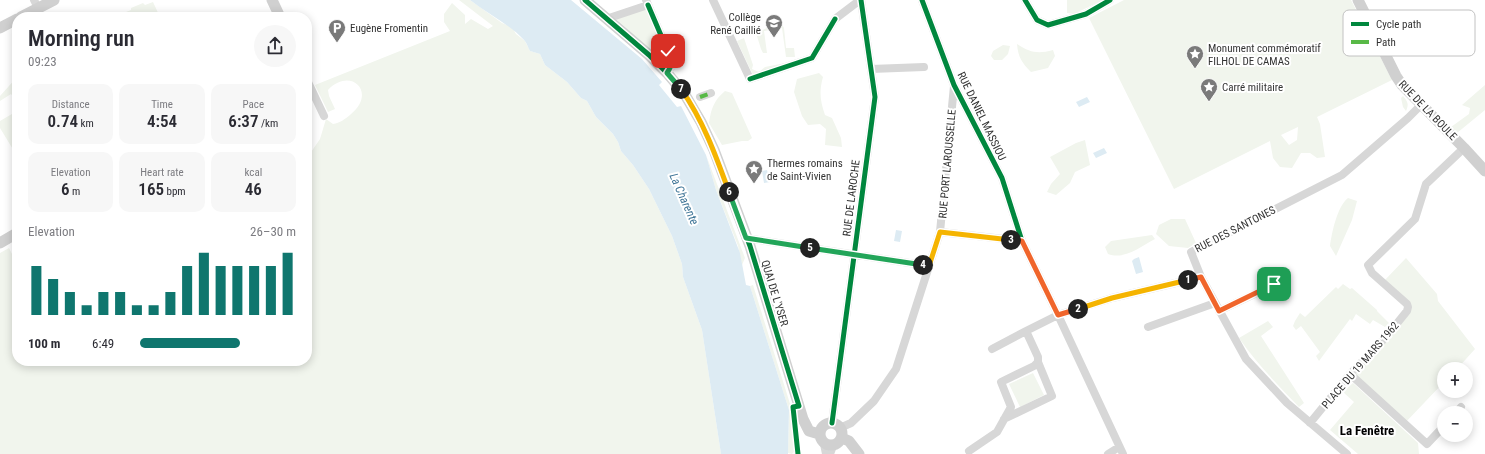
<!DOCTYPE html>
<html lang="en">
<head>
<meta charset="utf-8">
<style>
	:root { --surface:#fff; --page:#f7f7f7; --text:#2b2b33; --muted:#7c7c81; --accent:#0f766e }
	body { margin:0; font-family:"Roboto Condensed",sans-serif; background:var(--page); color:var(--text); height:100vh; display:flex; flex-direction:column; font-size:15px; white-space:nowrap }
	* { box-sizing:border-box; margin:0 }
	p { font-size:13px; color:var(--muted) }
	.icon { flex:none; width:22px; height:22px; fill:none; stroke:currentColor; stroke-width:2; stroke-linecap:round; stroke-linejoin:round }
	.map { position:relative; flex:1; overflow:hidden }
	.side { position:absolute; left:12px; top:12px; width:300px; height:354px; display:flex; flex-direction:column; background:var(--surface); border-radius:16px; box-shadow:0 2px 10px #0003 }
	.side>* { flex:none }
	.controls { position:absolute; left:1437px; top:362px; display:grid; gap:8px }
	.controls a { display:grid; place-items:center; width:36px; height:36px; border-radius:50%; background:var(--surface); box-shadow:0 2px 10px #0003; font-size:20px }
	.pin { position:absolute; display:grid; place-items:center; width:34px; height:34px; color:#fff; margin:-17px; border-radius:8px; box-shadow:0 2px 6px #0006 }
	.km { position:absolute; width:20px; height:20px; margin:-10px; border-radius:50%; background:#222; color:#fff; font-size:11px; line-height:20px; text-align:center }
	.round { display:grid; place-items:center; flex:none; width:42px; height:42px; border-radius:21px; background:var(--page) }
	.headline { display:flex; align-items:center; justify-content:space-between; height:68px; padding:0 16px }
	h1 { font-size:22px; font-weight:600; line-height:30px }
	.metrics { display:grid; grid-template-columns:repeat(3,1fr); gap:6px; height:68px; padding:4px 16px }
	.metrics div { display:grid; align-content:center; border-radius:10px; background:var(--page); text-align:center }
	.metrics b { font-size:17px; font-weight:600 }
	.metrics small { font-size:11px; font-weight:400 }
	.metrics p { font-size:11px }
	.chart { height:112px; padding:8px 16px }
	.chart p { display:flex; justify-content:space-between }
	.chart svg { width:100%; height:72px; margin-top:4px; stroke:var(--accent); stroke-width:6 }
	ul { padding:0 16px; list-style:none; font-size:13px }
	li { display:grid; grid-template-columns:64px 48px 1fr; align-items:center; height:30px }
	li i { height:10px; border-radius:5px; background:var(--accent) }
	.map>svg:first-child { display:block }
	.green { fill:#f1f5ed; fill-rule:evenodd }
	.water { fill:#ddebf3 }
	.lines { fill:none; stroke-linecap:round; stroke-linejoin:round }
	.street { stroke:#d7d7d7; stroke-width:8 }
	.secondary { stroke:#d0d0d0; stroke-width:11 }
	.quiet { stroke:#58b947; stroke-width:4; stroke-dasharray:8 4; stroke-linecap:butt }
	.cycleway-casing { stroke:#fff; stroke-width:8 }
	.cycleway { stroke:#00873e; stroke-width:5 }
	.split-1-casing { stroke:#fff; stroke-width:8 }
	.split-2-casing { stroke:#fff; stroke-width:8 }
	.split-3-casing { stroke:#fff; stroke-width:8 }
	.split-4-casing { stroke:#fff; stroke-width:8 }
	.split-5-casing { stroke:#fff; stroke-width:8 }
	.split-6-casing { stroke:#fff; stroke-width:8 }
	.split-7-casing { stroke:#fff; stroke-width:8 }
	.split-8-casing { stroke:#fff; stroke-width:8 }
	.split-1 { stroke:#f0652b; stroke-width:5 }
	.split-2 { stroke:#f5b400; stroke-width:5 }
	.split-3 { stroke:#f0652b; stroke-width:5 }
	.split-4 { stroke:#f5b400; stroke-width:5 }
	.split-5 { stroke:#22a559; stroke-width:5 }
	.split-6 { stroke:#22a559; stroke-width:5 }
	.split-7 { stroke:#f5b400; stroke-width:5 }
	.split-8 { stroke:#22a559; stroke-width:5 }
	.labels { text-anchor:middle; stroke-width:4; stroke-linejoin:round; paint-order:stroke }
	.poi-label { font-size:11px; fill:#333; stroke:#fff; text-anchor:start }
	.street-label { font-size:11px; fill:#333; stroke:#fff }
	.water-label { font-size:12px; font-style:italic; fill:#3f7597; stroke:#fff }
	.quarter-label { font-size:13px; font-weight:bold; fill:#000; stroke:#fff }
	.key { fill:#fff; stroke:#c2c2c2; stroke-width:1 }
	.key-label { font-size:11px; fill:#333 }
</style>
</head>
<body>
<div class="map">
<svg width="1485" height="454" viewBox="0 0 1485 454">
	<rect width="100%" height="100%" fill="#fff"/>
	<path class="green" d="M459,0H470L502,23L512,27L516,34L525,41L530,51L540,54L545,65L567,82L581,98L587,101L596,117L613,134L618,142L621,151L633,165L649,189L672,236L682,264L683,277L702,330L721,454H0V253L9,248L17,264V361H307V158L320,139L326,119L333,124C340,123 345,119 350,115C378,93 351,66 328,90L329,96L335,109L328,112L315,85L450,31L444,22V14L452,3L465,15V24L471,19L488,29L493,26Z
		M1067,0H1103L1074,14L1067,13Z
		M1124,0H1351L1392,80L1317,117L1320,124L1325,157L1317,158L1310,153H1301L1292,168L1280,167L1273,158L1270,141L1174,189L1089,18ZM1298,127L1297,140L1289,145L1281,135Z
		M153,2L160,17H128L126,12L131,10V8L143,3L145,5Z
		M648,5L663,46L653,53L613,16Z
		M779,26H783L784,28L786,48H794L795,57H786L782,28L764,31L767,53H763L761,49L756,33L769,27Z
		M744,38L753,65L752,69L759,72L765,67L795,61L753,75L737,41Z
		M1017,44C1031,53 1038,54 1053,50L1055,56L1048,68L1031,72C1022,63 1018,57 1017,44Z
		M1003,45L1010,46L1008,54L1002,60H994L991,56L993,51Z
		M819,73L823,77C819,91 820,101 825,115L832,118L841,138L842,147L825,145L826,129L820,124L808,125L802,116L794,92L797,79Z
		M17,77V97L14,98L11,94L0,101V96Z
		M1485,85V110L1457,133L1451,127L1469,114L1470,108L1462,105Z
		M725,91L732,93L752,138L748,141H742L722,145L709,123C711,109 714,100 725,91Z
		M1403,96C1408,102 1409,104 1406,111L1403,107L1401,98Z
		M17,111V130L13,132L17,139V156L0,128V121Z
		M1085,140L1090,165L1075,172L1070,183L1056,195L1047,192L1051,184L1060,174L1050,157L1076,143Z
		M706,155L745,258L742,265L738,246L716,190Z
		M1348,198L1357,201L1352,220L1336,256L1330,246C1332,232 1337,207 1348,198Z
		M1171,219H1185L1196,243L1188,248L1169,246L1156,234L1159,225Z
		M1152,235L1155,239C1140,247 1125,260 1108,254L1105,247L1111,241Z
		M1406,258L1437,294L1438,301L1475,349L1457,369H1444V382L1404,424L1350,374L1408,307L1383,282Z
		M1343,284L1350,289L1352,288L1377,310V311L1389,323L1385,327L1373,320L1370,324L1356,314L1352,321L1350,319L1319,361L1316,356L1320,352L1301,326L1296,330L1293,326L1295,321L1300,313L1305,317L1336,287L1338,289Z
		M753,285L791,407L797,448L792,454L788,453L789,410L750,286Z
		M1268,321L1273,327L1261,336L1304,403L1299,407C1278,385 1256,363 1239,338Z
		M1033,373L1044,395L1020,407L1009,384Z
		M1353,383L1418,443L1419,454H1358L1330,430L1354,402L1343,392Z"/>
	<path class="water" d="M470,0H571L642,59L662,82L659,85L677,107L681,106L706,155L716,190L740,253L746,285L750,286L789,410L788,454H721L702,330L683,277L682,264L672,236L649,189L633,165L621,151L618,142L613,134L596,117L587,101L581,98L567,82L545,65L540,54L530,51C528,48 527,43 524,40C509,24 488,14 470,0Z
		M1087,97L1090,102L1079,107L1076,102Z
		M1104,148L1107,153L1096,158L1093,153Z
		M767,170L770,182L764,183L762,171Z
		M896,230L902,231L900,242L894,241Z
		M1139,257L1143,272L1136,274L1132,261L1134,259Z"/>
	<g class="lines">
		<path class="street" d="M34,0L38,8
			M646,0L672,61V66L667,73
			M713,0L750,79L812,58L835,19L860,0
			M922,0L954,85L1002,178L1022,241L1058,315L1123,454
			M1025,0L1037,20L1048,25L1086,14L1110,0
			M606,19L648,5
			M871,69L924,67
			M307,80L324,116
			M700,97L711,93
			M940,232L1022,241
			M746,238L929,266
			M1219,311L1275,284
			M1148,327L1215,303
			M992,349L1026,331
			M1350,374L1427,444L1444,426
			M1456,413L1461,407
			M1004,419L1052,396L1038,362V357L1026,331L1058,315L1112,298L1201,277
			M832,423L875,97L861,0
			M1310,423L1350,374L1386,337L1407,311L1408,307L1407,304L1372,273L1368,265L1415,219L1426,184L1464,148
			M840,428L851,423L874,401L896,369L940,232L954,86
			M824,444L826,454
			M969,451L997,432L1011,407L1001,382L1034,366L1038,362
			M830,454L833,446
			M1108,454L1119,447
			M1347,454L1287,403L1246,359L1201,277L1191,252L1342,175L1408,118L1421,105"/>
		<path class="secondary" d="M272,0L280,17
			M585,0L649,55L667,73L684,93L701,122L714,150L750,246L803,419L809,431L819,434
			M1358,0L1396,76L1402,85L1464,148L1485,171
			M21,17L54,0
			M0,28L17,19
			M0,243L17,233
			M820 434a11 11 0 1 1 22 0a11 11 0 1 1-22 0Z
			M842,438L849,441L859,454"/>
		<path class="quiet" d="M700,97L711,93"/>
		<defs>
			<path id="cycleway" d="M585,0L649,55L667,73L684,93L701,122L714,150L750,246L799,406L793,407L798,454
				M922,0L954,85L1002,178L1022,241
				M1025,0L1037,20L1048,25L1086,14L1110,0
				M648,5L672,61V66L667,73
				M750,79L812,58L835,19
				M832,423L875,97L861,0"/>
		</defs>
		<use href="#cycleway" class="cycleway-casing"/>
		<use href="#cycleway" class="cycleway"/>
	</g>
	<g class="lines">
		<defs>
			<path id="split-1" d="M1188,280L1201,277L1219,311L1274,284"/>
			<path id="split-2" d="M1078,309L1112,298L1188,280"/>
			<path id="split-3" d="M1011,240L1022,241L1058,315L1078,309"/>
			<path id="split-4" d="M923,265L929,266L940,232L1011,240"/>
			<path id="split-5" d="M810,248L923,265"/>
			<path id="split-6" d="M729,192L746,238L810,248"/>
			<path id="split-7" d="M681,89C703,120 716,156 729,192"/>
			<path id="split-8" d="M668,51C672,61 673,64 667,73L681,89"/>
		</defs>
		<use href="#split-1" class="split-1-casing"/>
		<use href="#split-2" class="split-2-casing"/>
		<use href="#split-3" class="split-3-casing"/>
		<use href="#split-4" class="split-4-casing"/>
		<use href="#split-5" class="split-5-casing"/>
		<use href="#split-6" class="split-6-casing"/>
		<use href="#split-7" class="split-7-casing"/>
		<use href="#split-8" class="split-8-casing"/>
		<use href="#split-1" class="split-1"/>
		<use href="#split-2" class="split-2"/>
		<use href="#split-3" class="split-3"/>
		<use href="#split-4" class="split-4"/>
		<use href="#split-5" class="split-5"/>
		<use href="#split-6" class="split-6"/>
		<use href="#split-7" class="split-7"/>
		<use href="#split-8" class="split-8"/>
	</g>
	<defs>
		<symbol id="school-pin" viewBox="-11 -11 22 30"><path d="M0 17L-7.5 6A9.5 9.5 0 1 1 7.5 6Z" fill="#7a7a7a" stroke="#fff"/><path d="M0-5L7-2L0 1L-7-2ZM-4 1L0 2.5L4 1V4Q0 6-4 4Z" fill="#fff"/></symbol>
		<symbol id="parking-pin" viewBox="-11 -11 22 30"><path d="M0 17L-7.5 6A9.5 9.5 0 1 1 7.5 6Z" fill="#7a7a7a" stroke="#fff"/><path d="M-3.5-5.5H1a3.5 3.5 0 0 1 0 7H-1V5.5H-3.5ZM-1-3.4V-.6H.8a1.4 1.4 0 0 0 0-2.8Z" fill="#fff"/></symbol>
		<symbol id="sight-pin" viewBox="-11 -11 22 30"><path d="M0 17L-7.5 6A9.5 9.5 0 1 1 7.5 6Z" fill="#7a7a7a" stroke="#fff"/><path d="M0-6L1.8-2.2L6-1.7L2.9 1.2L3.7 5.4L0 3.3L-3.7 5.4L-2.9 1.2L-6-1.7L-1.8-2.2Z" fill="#fff"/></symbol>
	</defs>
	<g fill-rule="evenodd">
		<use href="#school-pin" x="764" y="13" width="20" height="27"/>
		<use href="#parking-pin" x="327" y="18" width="20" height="27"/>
		<use href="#sight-pin" x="1185" y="44" width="20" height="27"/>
		<use href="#sight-pin" x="1199" y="77" width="20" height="27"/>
		<use href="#sight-pin" x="744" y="159" width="20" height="27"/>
	</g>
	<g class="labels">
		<g class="poi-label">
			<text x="761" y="21" text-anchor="end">Collège<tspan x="761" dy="13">René Caillié</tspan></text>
			<text x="350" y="32">Eugène Fromentin</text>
			<text x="1208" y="52">Monument commémoratif<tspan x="1208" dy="13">FILHOL DE CAMAS</tspan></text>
			<text x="1222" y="91">Carré militaire</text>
			<text x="767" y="167">Thermes romains<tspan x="767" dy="13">de Saint-Vivien</tspan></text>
		</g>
		<g class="street-label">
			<text transform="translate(1428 110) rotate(46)" y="4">RUE DE LA BOULE</text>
			<text transform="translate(982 116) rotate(64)" y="4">RUE DANIEL MASSIOU</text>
			<text transform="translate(947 164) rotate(-85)" y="4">RUE PORT LAROUSSELLE</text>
			<text transform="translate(851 198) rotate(-83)" y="4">RUE DE LAROCHE</text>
			<text transform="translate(1235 229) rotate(-27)" y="4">RUE DES SANTONES</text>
			<text transform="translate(775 293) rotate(73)" y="4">QUAI DE L'YSER</text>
			<text transform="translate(1360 365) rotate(-49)" y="4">PLACE DU 19 MARS 1962</text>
		</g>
		<g class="water-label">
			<text transform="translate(684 199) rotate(66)" y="4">La Charente</text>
		</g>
		<g class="quarter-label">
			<text x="1367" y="435">La Fenêtre</text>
		</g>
	</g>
	<rect x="1343" y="10" width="132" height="46" rx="6" class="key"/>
	<rect x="1351" y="22" width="18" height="4" fill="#00873e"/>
	<rect x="1351" y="40" width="18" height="4" fill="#58b947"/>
	<g class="key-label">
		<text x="1376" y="28">Cycle path</text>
		<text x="1376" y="46">Path</text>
	</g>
</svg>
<div class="controls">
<a>+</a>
<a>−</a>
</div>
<div class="pin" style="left:1274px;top:284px;background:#1e9e55"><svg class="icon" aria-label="arrive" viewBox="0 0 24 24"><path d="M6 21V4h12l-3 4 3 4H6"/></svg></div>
<div class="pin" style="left:668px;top:51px;background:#d93025"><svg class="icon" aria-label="check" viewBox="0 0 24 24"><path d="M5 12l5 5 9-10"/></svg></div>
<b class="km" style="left:1188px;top:280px">1</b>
<b class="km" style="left:1078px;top:309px">2</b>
<b class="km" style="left:1011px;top:240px">3</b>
<b class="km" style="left:923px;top:265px">4</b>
<b class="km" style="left:810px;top:248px">5</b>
<b class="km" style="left:729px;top:192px">6</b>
<b class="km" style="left:681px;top:89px">7</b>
<section class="side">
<div class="headline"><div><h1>Morning run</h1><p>09:23</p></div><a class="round"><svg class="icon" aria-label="share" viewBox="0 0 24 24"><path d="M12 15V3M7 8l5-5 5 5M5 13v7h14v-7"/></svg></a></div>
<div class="metrics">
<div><p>Distance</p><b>0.74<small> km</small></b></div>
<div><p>Time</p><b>4:54</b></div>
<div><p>Pace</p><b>6:37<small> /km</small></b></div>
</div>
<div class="metrics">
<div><p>Elevation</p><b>6<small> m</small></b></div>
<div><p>Heart rate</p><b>165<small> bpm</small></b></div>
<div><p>kcal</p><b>46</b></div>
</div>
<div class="chart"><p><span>Elevation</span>26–30 m</p>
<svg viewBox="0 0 160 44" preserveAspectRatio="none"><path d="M5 44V14M15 44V22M25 44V30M35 44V38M45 44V30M55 44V30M65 44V38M75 44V38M85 44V30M95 44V14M105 44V6M115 44V14M125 44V14M135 44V14M145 44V14M155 44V6"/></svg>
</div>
<ul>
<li><b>100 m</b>6:49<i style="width:64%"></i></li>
</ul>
</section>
</div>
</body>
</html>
